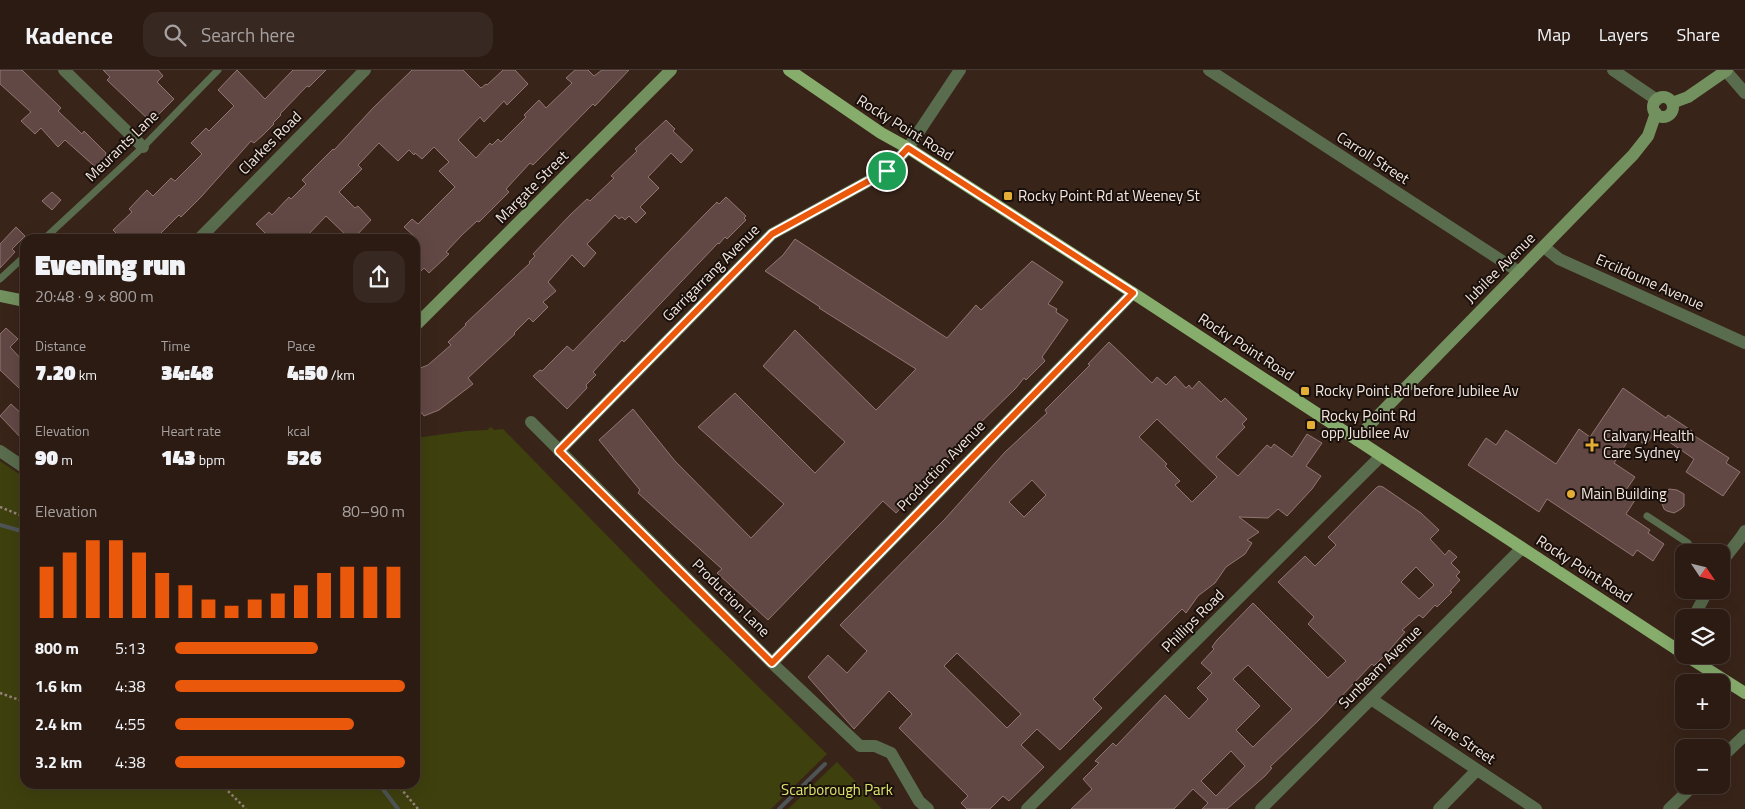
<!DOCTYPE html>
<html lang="en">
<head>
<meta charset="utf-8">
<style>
	:root { --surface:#2b1b13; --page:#372821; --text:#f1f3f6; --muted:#a6a1a0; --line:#473933; --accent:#ea580c }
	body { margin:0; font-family:"Titillium Web",sans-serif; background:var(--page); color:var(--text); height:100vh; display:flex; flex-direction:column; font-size:19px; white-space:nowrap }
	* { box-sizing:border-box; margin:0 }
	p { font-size:16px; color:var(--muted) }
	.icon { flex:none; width:28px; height:28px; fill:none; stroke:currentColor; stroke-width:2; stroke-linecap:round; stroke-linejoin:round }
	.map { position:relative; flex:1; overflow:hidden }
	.sheet { position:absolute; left:20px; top:164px; width:400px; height:555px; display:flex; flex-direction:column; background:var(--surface); border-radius:15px; box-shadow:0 5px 20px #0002,0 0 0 1px var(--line) }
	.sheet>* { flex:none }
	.needle { width:32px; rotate:125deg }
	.tools { position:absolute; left:1675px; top:474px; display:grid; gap:10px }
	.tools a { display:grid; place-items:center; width:55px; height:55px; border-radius:10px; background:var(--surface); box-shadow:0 5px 20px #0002,0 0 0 1px var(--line); font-size:25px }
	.pin { position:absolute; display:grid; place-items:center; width:42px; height:42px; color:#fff; margin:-21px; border:2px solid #fff; border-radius:50%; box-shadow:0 1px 5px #0007 }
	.round { display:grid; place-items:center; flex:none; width:52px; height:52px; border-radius:15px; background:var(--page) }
	.head { display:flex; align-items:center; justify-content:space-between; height:85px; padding:0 15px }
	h1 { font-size:28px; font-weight:800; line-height:38px }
	.metrics { display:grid; grid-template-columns:repeat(3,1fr); gap:8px; height:85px; padding:5px 15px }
	.metrics div { display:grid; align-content:center }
	.metrics b { font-size:21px; font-weight:800 }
	.metrics small { font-size:14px; font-weight:400 }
	.metrics p { font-size:14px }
	.chart { height:140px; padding:10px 15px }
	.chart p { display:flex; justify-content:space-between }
	.chart svg { width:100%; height:90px; margin-top:5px; stroke:var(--accent); stroke-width:6 }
	ul { padding:0 15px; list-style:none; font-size:16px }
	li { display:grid; grid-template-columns:80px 60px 1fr; align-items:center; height:38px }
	li i { height:12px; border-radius:6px; background:var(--accent) }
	header { display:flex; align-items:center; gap:30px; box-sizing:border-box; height:70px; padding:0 25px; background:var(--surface); border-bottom:1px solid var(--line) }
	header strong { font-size:24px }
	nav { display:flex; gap:28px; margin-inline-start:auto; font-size:18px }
	.search { width:350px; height:45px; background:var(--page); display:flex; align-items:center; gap:12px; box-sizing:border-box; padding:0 18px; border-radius:15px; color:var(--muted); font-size:19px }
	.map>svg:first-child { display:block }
	.green { fill:#3e400e }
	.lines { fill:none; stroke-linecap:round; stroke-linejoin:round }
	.stream { stroke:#4e5455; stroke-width:4 }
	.building { fill:#624845; stroke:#927572; fill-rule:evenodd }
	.path { stroke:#96847b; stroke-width:2.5; stroke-dasharray:2.5 2.5; stroke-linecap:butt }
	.lane { stroke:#596c4d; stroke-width:7 }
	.street { stroke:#596c4d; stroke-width:12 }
	.secondary { stroke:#73915f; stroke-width:12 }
	.primary { stroke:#87ad6d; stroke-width:12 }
	.route-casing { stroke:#fff; stroke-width:10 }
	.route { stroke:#ea580c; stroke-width:6 }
	.poi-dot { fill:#e4ae35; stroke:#19100b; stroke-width:2 }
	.labels { text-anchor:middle; stroke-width:4; stroke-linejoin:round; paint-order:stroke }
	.street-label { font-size:15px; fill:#f4e6df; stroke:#19100b }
	.poi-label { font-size:15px; fill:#f4e6df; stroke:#19100b; text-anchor:start }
	.park-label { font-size:15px; fill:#dee46a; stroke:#19100b }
</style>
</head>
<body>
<header>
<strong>Kadence</strong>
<div class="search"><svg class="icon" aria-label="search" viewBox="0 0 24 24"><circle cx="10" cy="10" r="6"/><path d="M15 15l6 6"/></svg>Search here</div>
<nav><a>Map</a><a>Layers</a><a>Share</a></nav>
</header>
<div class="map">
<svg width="1745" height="739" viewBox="0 0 1745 739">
	<rect width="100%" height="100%" fill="#392419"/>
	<path class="green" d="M491,357L494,360L503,359L664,524L827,684L771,739H0V391L25,408V714H415V368L467,361L487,360Z
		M837,692L882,739H788Z"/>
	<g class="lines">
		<path class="stream" d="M0,455L25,462
			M379,714L398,739
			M779,739L825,694"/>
	</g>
	<path class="building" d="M0,0H22L61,38L58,41L82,64L84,61L106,83L105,85L111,91L101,102L65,70L58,77L41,58L35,64L21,51L31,42L0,14Z
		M103,0H158L163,6L157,12L174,29L151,52L107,10L110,7Z
		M237,0L265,29L293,0H326L309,17L307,16L280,44L281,45L273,53L274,54L263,65L254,73L251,71L201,127L181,147L179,145L155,169H122L113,160L132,142L129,139L147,120L153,126L171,108L175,111L202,84L191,73L206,58L209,61L234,36L218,20Z
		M412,0H463L481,18L486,14L487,15L503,0H515L528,14L507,35L504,31L484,52L480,47L458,70L476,88L490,73L492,75L498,69L501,72L526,47L524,45L539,30L546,38L572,13L566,8L575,0H588L594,6L602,0H629L595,36L593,34L533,95L530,93L506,119L509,122L479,152L477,151L462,165L446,182L449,184L429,203L424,198L415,207V167L404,157L412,149L418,154L455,117L439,101L449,92L434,77L422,89L415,83L414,85L409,80L398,91L379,73L358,95L362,99L339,122L355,138L358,136L371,150L353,169H350L326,146L304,169H271L256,154L269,142L272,145L289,127L291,129L306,114L302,110L333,79L334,80L373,38Z
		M666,50L675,59L673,61L693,80L681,93L671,83L648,107L659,118L640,137L646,143L636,153L629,146L625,150L622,147L619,149L615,145L587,174L596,183L584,197L572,185L548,212L556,221L543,232L548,237L533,252L529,248L514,263L515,264L468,308L473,314L439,340L424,346L422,343L415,344V300L428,295L451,275L448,272L466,255L465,254L530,193L529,192L535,186L533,184L570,145L587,129L590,131L614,108L611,106L637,81L635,79Z
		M52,122L61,130L52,140L42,131Z
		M726,127L746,146L744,148L746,150L727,169L725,167L719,174L718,173L624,272L622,270L593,302L596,305L586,315L587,318L567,339L533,306L540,300L542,301L567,276L573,281L704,145L717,132L719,134Z
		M16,157L25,166L12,179L15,182L0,198V174Z
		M795,169L947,268L976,235L981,240L1032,191L1063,212L1048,234L1057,239L1056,242L1068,250L1042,287L1045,291L1026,310L1024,308L1016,318L976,357L978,359L944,391L945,393L896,443L883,431L768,550L717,503L722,499L638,423L640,420L599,370L633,339L675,391L751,468L784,434L698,357L735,323L815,403L845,372L763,296L795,260L876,340L916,299L819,238L820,237L765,201L783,185Z
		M6,258L18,269L10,277L25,293V312L19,318L0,300V264Z
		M1109,272L1152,313L1157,307L1166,315L1175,306L1186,318L1189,315L1192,319L1199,311L1221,332L1225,328L1247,349L1242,354L1245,357L1216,387L1238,406L1267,375L1271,378L1274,374L1292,387L1307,364L1322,373L1306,396L1321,406L1312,419L1287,446L1278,439L1268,448L1239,447L1259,462L1247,470L1252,473L1245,484L1226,497L1215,513L1198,526L1186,543L1182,539L1093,629L1102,638L1060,680L1037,659L1021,675L1044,697L1009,731L1003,726L990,739H967L961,733L968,726L899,658L912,644L889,621L854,659L808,607L828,585L847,603L867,581L840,555L944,450L1005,382L1047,343L1045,340L1090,295L1088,294ZM1157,349L1217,407L1192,432L1175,415L1180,411L1165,396L1167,394L1139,367ZM1032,410L1046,425L1024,447L1009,432ZM957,583L1021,644L1007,658L944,596Z
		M1623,318L1666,348L1668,345L1692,361L1690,363L1729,388L1726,393L1740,402L1723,426L1686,402L1694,389L1655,362L1646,375L1631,366L1614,393L1635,407L1626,420L1637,427L1626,444L1650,460L1648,463L1664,474L1653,491L1637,480L1633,486L1547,429L1539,442L1468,395L1486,368L1496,375L1506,360L1556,394L1579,359L1590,367Z
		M11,334L25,347V372L0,346Z
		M1379,416L1383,417L1421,443L1439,460L1430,469L1445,485L1449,480L1457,487L1451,493L1460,502L1456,506L1460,510L1450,521L1452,522L1437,537L1435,535L1423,548L1419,545L1402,560L1405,562L1387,583L1374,596L1372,594L1320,649L1270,697L1272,698L1265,706L1227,739H1202L1208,733L1193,719L1174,739H1071L1092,719L1083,709L1099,693L1095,691L1113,673L1116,676L1165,625L1189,649L1208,629L1197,618L1212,603L1201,593L1214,579L1212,577L1217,570L1253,533L1328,608L1346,591L1308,554L1314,547L1278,512L1305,486L1315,496L1336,475L1328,467L1376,418ZM1416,497L1434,515L1419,529L1401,512ZM1248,595L1292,639L1253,677L1236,660L1260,636L1233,609ZM1231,681L1245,696L1216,726L1201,711Z
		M1669,419L1677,420L1684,424V436L1681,439L1674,443L1667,441L1664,439L1661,431L1663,424Z"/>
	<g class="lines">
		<path class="path" d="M0,437L25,447
			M0,623L25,632
			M221,714L246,739
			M397,714L418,739"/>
		<path class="lane" d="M44,169L143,77L218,0
			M0,209L25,186
			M1647,446L1688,473"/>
		<path class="street" d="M64,0L143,77
			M1209,0L1519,202
			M1613,0L1657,30
			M1726,1L1745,23
			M199,169L365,0
			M1544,177L1559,189L1745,273
			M531,352L772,593L860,676H875L891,683L919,731L928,739
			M0,381L25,398
			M559,381L772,164L887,101L908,78L960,0
			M1721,494C1728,482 1738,473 1745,461
			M1693,548L1708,520
			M1676,579L1684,566
			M772,593L1133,223
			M1371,629L1536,739
			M1721,688L1745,665
			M1027,739L1381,386
			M1261,739L1522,478
			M1439,739L1477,700
			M1669,739L1694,715"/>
		<path class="secondary" d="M1653 37a10 10 0 1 1 20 0a10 10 0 1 1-20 0Z
			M1672,33L1688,27L1727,0
			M0,226L25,231
			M415,256L671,0
			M1357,370L1372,352L1633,85L1648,66L1656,43"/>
		<path class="primary" d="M789,0L881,63L908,78L1133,223L1684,584
			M1685,585L1745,623"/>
	</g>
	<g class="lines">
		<defs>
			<path id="route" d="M908,78L1133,223L772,593L559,381L772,164L887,101Z"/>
		</defs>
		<use href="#route" class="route-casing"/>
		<use href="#route" class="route"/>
	</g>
	<g class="poi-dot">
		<rect x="1003" y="121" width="10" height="10" rx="2.5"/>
		<rect x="1300" y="316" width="10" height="10" rx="2.5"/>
		<rect x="1306" y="350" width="10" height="10" rx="2.5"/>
		<path d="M1589.5 367.5h5v5h5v5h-5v5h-5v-5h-5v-5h5z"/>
		<circle cx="1571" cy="424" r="5"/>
	</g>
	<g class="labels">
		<g class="street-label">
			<text transform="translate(905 58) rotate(32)" y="5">Rocky Point Road</text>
			<text transform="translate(270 73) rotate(-45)" y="5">Clarkes Road</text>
			<text transform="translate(122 76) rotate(-44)" y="5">Meurants Lane</text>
			<text transform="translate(1373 88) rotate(33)" y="5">Carroll Street</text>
			<text transform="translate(532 117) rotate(-45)" y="5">Margate Street</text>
			<text transform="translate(1500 198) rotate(-45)" y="5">Jubilee Avenue</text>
			<text transform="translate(711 203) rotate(-45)" y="5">Garrigarrang Avenue</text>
			<text transform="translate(1650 212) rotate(24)" y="5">Ercildoune Avenue</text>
			<text transform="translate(1246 277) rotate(33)" y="5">Rocky Point Road</text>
			<text transform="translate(941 396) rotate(-46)" y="5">Production Avenue</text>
			<text transform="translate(1584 499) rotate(33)" y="5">Rocky Point Road</text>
			<text transform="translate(731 528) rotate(45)" y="5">Production Lane</text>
			<text transform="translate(1193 551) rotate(-45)" y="5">Phillips Road</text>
			<text transform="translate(1380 597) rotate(-45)" y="5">Sunbeam Avenue</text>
			<text transform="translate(1463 670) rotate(34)" y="5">Irene Street</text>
		</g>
		<g class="poi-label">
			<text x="1018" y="131">Rocky Point Rd at Weeney St</text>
			<text x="1315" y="326">Rocky Point Rd before Jubilee Av</text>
			<text x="1321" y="351">Rocky Point Rd<tspan x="1321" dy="17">opp Jubilee Av</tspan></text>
			<text x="1603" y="371">Calvary Health<tspan x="1603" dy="17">Care Sydney</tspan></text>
			<text x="1581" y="429">Main Building</text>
		</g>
		<g class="park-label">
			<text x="837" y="725">Scarborough Park</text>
		</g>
	</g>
</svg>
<div class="tools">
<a><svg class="needle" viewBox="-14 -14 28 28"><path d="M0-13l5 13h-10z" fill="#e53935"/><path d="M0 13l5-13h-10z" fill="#a6a1a0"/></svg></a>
<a><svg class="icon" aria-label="layers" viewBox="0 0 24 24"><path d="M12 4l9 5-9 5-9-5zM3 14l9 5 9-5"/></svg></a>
<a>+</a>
<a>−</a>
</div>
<div class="pin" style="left:887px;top:101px;background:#1e9e55"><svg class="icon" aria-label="arrive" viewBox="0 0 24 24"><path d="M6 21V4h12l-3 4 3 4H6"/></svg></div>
<section class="sheet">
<div class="head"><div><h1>Evening run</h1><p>20:48 · 9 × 800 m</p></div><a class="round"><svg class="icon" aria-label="share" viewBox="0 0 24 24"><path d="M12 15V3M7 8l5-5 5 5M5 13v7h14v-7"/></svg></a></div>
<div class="metrics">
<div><p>Distance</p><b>7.20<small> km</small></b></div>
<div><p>Time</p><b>34:48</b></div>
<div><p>Pace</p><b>4:50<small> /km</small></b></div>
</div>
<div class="metrics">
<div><p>Elevation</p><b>90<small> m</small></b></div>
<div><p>Heart rate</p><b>143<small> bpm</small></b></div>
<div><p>kcal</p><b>526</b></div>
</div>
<div class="chart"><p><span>Elevation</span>80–90 m</p>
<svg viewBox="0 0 160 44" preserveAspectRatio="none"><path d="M5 44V19M15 44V12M25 44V6M35 44V6M45 44V12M55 44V22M65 44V28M75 44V35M85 44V38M95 44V35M105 44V32M115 44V28M125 44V22M135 44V19M145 44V19M155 44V19"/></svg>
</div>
<ul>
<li><b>800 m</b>5:13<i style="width:62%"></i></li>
<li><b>1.6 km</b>4:38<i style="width:100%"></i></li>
<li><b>2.4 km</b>4:55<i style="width:78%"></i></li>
<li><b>3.2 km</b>4:38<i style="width:100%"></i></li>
</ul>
</section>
</div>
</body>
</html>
